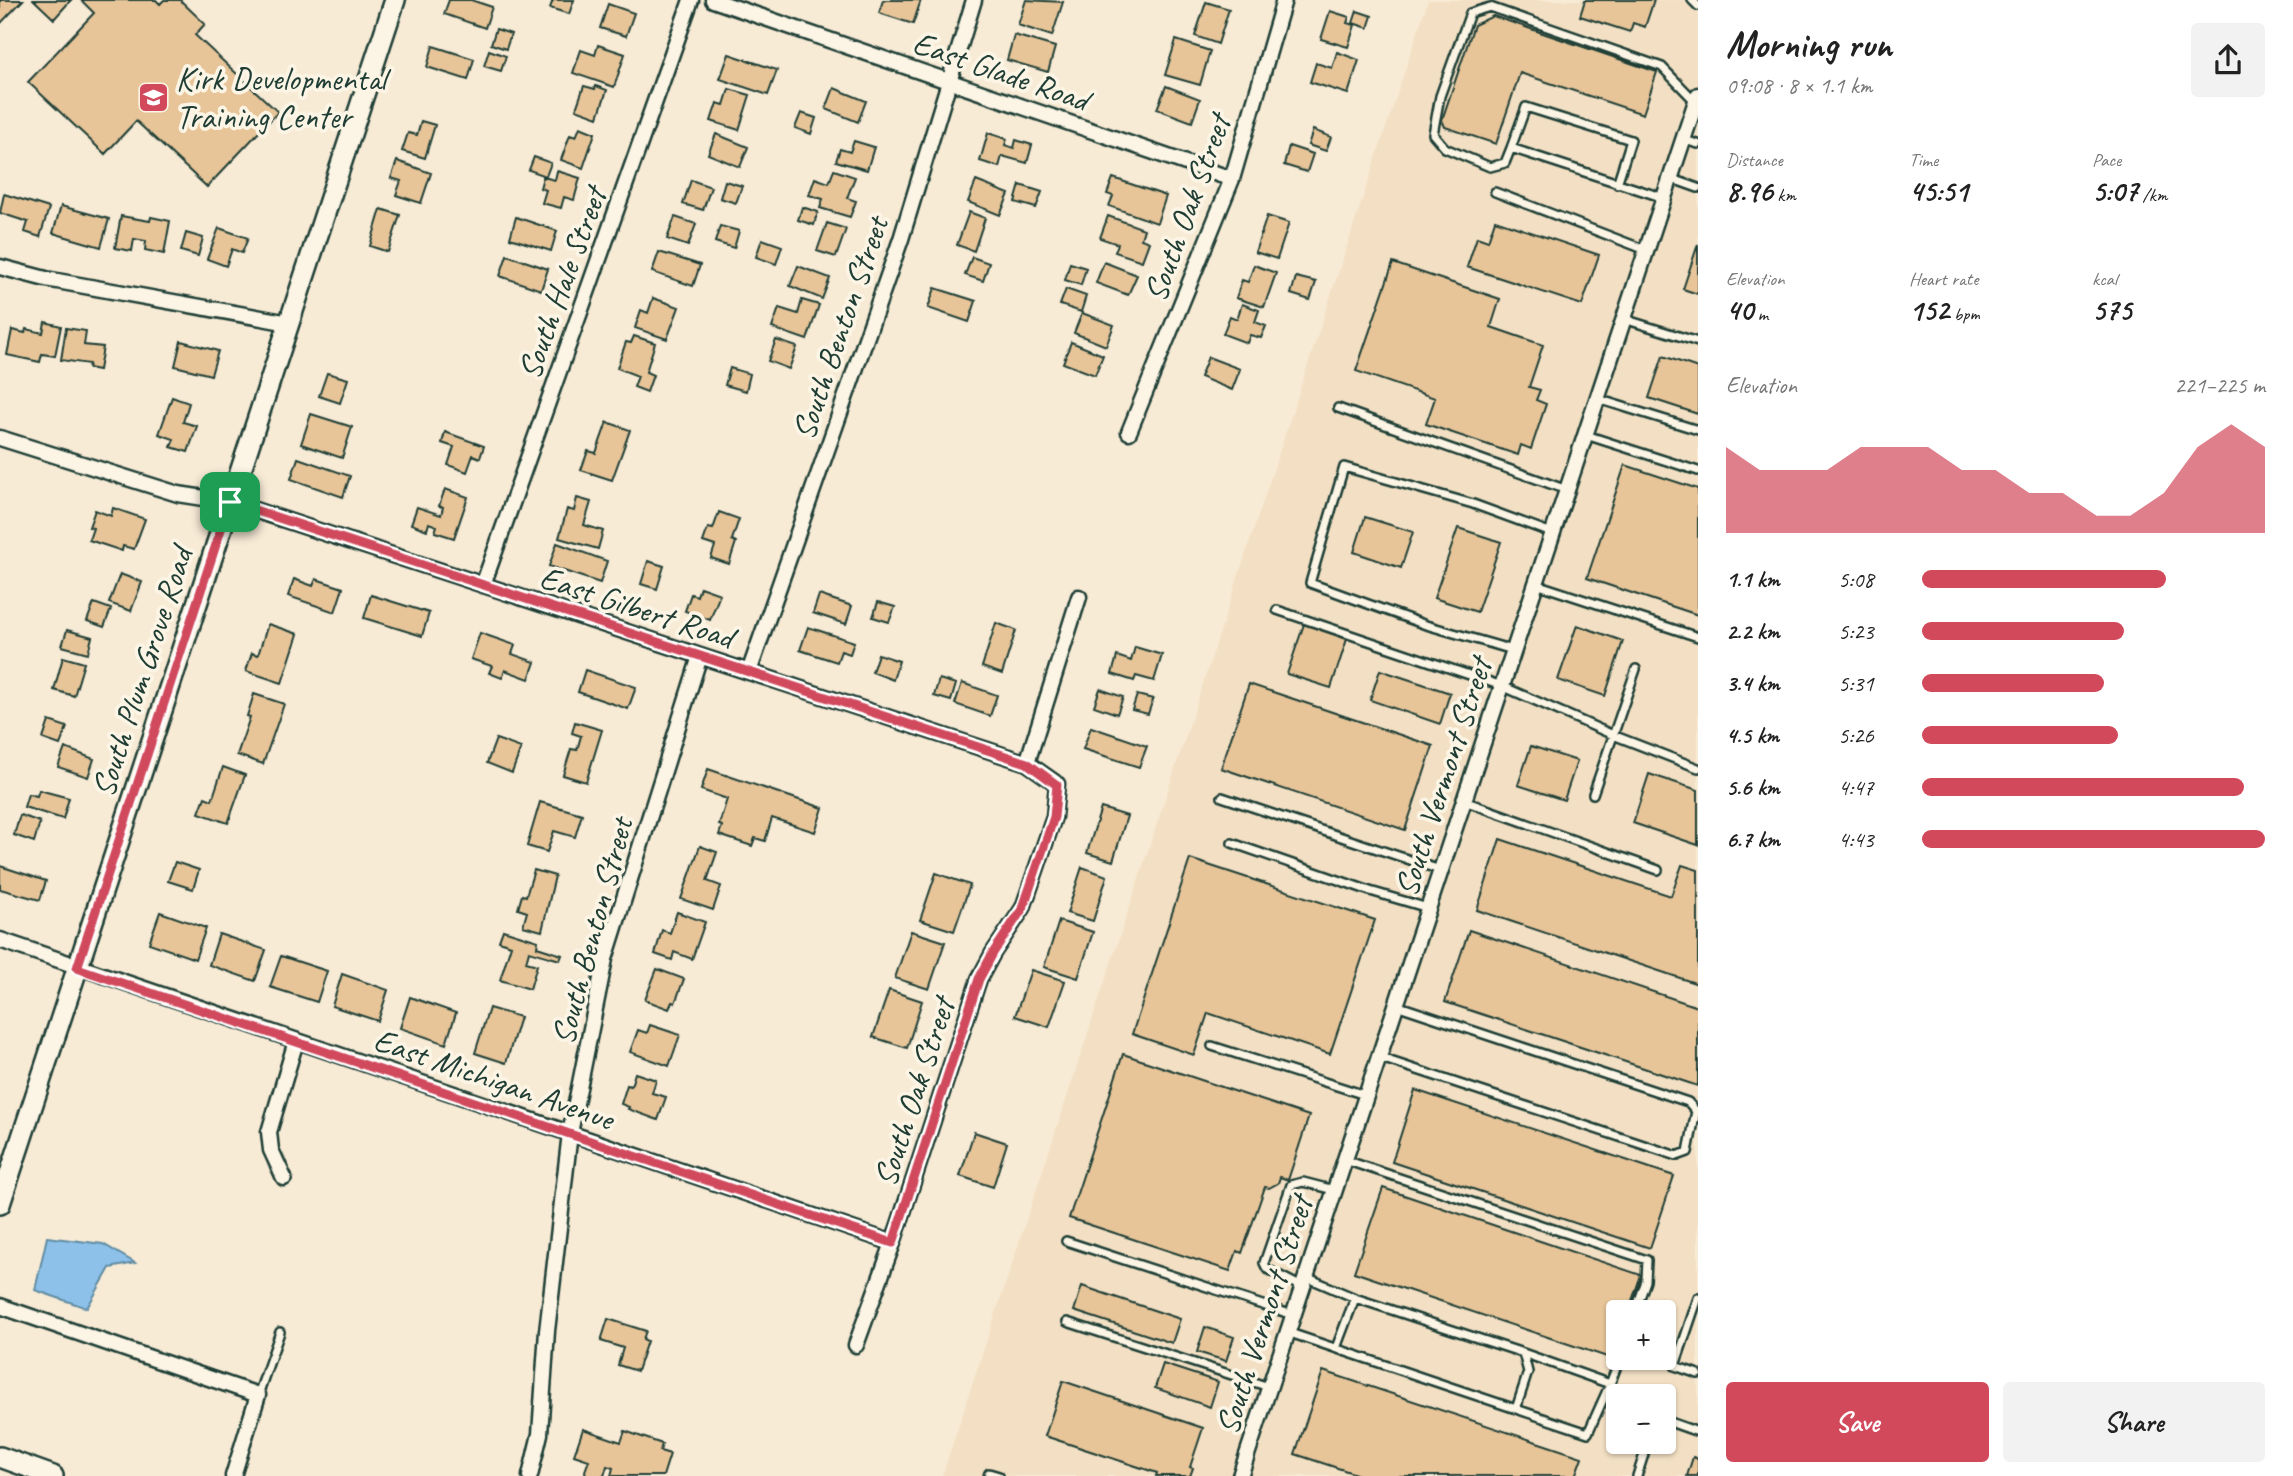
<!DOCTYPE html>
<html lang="en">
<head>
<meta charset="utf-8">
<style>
	:root { --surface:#fff; --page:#f2f2f2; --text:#222; --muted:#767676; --accent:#d1495b }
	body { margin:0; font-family:Caveat,sans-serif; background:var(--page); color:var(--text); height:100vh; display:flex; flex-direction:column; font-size:26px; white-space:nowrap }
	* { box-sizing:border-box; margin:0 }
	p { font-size:23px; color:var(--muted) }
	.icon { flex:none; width:38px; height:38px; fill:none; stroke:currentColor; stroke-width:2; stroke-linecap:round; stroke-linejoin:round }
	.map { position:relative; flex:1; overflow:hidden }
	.side { display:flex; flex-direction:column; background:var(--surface); width:595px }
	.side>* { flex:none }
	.fabs { position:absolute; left:1606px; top:1300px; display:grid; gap:14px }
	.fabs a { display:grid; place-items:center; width:70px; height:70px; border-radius:7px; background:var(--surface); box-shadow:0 2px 5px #0004; font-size:35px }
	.pin { position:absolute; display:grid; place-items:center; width:60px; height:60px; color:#fff; margin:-30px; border-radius:14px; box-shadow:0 4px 10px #0006 }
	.round { display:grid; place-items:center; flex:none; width:74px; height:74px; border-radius:7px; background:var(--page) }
	.overview { display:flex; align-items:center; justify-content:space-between; height:119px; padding:0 28px }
	h1 { font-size:38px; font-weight:700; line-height:52px }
	.metrics { display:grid; grid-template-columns:repeat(3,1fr); gap:10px; height:119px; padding:7px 28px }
	.metrics div { display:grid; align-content:center }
	.metrics b { font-size:30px; font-weight:700 }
	.metrics small { font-size:19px; font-weight:400 }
	.metrics p { font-size:19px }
	.chart { height:196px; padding:14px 28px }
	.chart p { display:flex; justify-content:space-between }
	.chart svg { width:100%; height:126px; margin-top:7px; fill:var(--accent); opacity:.7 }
	.cta { display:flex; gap:14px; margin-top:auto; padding:14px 28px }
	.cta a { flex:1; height:80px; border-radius:7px; background:var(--accent); color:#fff; font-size:28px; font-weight:700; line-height:80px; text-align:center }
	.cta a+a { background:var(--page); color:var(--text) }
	ul { padding:0 28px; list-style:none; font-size:23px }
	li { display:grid; grid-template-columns:112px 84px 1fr; align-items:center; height:52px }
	li i { height:18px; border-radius:9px; background:var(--accent) }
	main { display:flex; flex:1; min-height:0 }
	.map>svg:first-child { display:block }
	.built { fill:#f3e0c4; fill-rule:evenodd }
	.water { fill:#8dc1ea; stroke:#618ca1; stroke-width:2 }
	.building { fill:#e8c599; stroke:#1f3d34; stroke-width:2 }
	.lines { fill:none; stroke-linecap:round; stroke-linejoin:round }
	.service-casing { stroke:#1f3d34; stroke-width:12 }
	.minor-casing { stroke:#1f3d34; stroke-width:19 }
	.secondary-casing { stroke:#1f3d34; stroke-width:24 }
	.service { stroke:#fcf5e5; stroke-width:7 }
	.minor { stroke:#fcf5e5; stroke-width:14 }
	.secondary { stroke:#fcf5e5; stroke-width:19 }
	.route-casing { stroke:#fff; stroke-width:14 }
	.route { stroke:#d1495b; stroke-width:9 }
	.labels { text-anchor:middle; stroke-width:7; stroke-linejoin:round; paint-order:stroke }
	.street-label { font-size:33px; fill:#1f3d34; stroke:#fcf5e5 }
	.poi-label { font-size:33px; fill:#1f3d34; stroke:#fcf5e5; text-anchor:start }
</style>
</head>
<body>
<main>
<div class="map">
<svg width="1698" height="1476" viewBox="0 0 1698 1476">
	<rect width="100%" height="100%" fill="#f8ebd6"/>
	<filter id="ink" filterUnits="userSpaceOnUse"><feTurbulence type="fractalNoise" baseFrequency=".0143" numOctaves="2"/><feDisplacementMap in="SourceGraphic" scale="14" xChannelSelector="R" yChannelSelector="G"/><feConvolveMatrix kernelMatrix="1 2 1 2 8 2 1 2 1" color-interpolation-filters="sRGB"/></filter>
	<g filter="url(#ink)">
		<path class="built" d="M1428,0H1698V1476H942ZM1619,1312H1664V1358H1619ZM1619,1396H1664V1442H1619Z"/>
		<path class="water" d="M47,1237L103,1244L135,1263L110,1268L87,1308L35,1290Z"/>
		<path class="building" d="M0,0H23L0,24Z
			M34,0H71L54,19Z
			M81,0H156L160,4L164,0H180L205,24L195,35L278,112L207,187L136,121L105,154L28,82L94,13Z
			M449,0H471L492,7L485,28L444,14Z
			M553,0H574L569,14L550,8Z
			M883,0H921L913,24L879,13Z
			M1026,0L1063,2L1052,36L1018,25Z
			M1585,0H1654L1645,27L1633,23L1630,32L1580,16Z
			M1206,2L1229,9L1218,44L1195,36Z
			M608,4L634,13L626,36L600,28Z
			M1330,11L1349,17L1347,23L1355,25L1348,47L1321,39Z
			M1357,11L1372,16L1368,28L1353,23Z
			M1493,16L1657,72L1643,114L1520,73L1496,144L1445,127L1442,120L1474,25Z
			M496,29L511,34L506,49L491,44Z
			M1014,35L1055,47L1048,72L1007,60Z
			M1176,40L1210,51L1200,85L1165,75Z
			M598,45L625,54L614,87L573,73L581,50L595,55Z
			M433,46L474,59L468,80L427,67Z
			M489,50L506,56L501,71L484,66Z
			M1337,52L1359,60L1348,94L1310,82L1316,63L1332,68Z
			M729,54L777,70L768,95L720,79Z
			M584,86L595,89L596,86L607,90L598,117L576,109Z
			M1166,86L1200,99L1192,122L1157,109Z
			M834,88L866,101L858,122L826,109Z
			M729,89L750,95L739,130L711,121L717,103L724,105Z
			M801,113L816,118L811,134L795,128Z
			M421,121L435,125L425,158L402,151L408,133L417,135Z
			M580,127L595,133L583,168L561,160L570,135L576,137Z
			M1313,130L1331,137L1326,151L1308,145Z
			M988,133L1007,139L1005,145L1014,148L1016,140L1032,145L1027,163L1002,156L999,167L980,161Z
			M716,134L748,147L740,167L708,154Z
			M854,141L874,147L867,170L836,161L840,149L850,152Z
			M1289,146L1313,154L1307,172L1284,165Z
			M534,157L551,163L546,176L529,170Z
			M397,161L431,173L421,203L396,195L401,181L391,178Z
			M834,170L855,177L847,198L856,201L850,217L820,208L823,199L809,195L815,178L829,183Z
			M557,171L580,178L574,200L564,197L561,208L542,203L546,190L540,188L543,177L555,180Z
			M1113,178L1166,196L1157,223L1109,206L1113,196L1107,194Z
			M691,180L711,187L703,210L683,204Z
			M725,181L742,186L736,203L720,198Z
			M976,181L1009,194L1000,215L968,202Z
			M1020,185L1042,192L1036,208L1015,202Z
			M4,194L49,208L40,237L25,232L28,222L0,213Z
			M61,206L109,219L101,247L53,233Z
			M802,207L818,212L814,225L798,220Z
			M381,209L400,215L388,252L370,246Z
			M969,212L985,218L974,251L957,245Z
			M121,216L150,221L151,217L170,221L164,254L145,250L146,241L134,239L132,251L115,248Z
			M1108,216L1144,229L1141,239L1149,242L1142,261L1115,252L1118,244L1100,238Z
			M1267,216L1289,223L1277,259L1255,252Z
			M516,217L557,231L551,251L510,238Z
			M675,217L696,224L688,246L667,239Z
			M1495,220L1599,255L1582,305L1467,267L1477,237L1488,241Z
			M827,223L846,229L836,257L817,251Z
			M720,226L739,231L734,248L715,242Z
			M219,228L248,238L242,253L232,249L226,266L207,259Z
			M186,233L203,238L198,256L181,251Z
			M762,239L782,246L776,264L756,257Z
			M1698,244V294L1683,289Z
			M659,252L700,265L693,286L652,272Z
			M507,255L548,269L541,290L500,276Z
			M972,257L989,263L983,281L965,275Z
			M1104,262L1137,275L1128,295L1096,283Z
			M1070,263L1086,268L1081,285L1065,280Z
			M1393,263L1500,299L1491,327L1543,345L1529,387L1540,390L1536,400L1546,404L1531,449L1521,445L1518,455L1426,424L1435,398L1356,371Z
			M1254,265L1276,273L1264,307L1236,298L1242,280L1248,282Z
			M798,266L830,278L822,299L790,286Z
			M1296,277L1316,282L1310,300L1291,294Z
			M935,288L976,301L969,322L928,308Z
			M1066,289L1086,296L1081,312L1060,305Z
			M653,298L679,307L667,339L635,328L641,310L648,313Z
			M802,300L819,305L807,340L772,328L779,308L798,314Z
			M1242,304L1259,310L1255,322L1266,326L1261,338L1250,335L1247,343L1223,334L1230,316L1237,319Z
			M1082,313L1114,325L1106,346L1074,333Z
			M45,322L61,326L55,356L42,354L40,362L7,355L12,330L25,333L26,329L43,333Z
			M66,328L86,331L84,345L103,347L99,370L88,368L89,364L61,360Z
			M634,336L655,343L646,372L653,375L647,392L634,387L638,376L617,368L626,342L631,343Z
			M776,340L797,347L789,369L768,361Z
			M181,341L218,351L211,375L175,366Z
			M1071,342L1103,355L1095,375L1063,363Z
			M1663,356L1698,368V414L1649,398Z
			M1208,357L1240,369L1232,390L1200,377Z
			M730,368L750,374L746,391L725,385Z
			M327,373L348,379L340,403L319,396Z
			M172,397L189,403L183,422L197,426L188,452L171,447L174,439L159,434Z
			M311,414L352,427L342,458L301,444Z
			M607,422L630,430L612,480L581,470L588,451L596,453Z
			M445,432L484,446L480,458L473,455L467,472L448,465L454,447L442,443Z
			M298,458L350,476L343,497L291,479Z
			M1625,465L1698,489V615L1587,578Z
			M445,489L468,497L454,538L435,532L437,526L429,523L427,530L411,524L417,507L441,515L443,507L439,506Z
			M577,498L591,502L584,525L603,531L598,549L559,538L567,509L574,511Z
			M113,508L145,519L134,549L123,546L122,551L89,540L93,528L89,527L95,510L111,516Z
			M719,512L739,519L732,540L736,542L729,564L711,558L715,546L703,542L708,528L713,529Z
			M1365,517L1413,532L1401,568L1354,552Z
			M1458,528L1501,542L1477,612L1434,598Z
			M557,543L607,561L600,583L549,566Z
			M648,561L664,566L657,589L641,584Z
			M120,574L142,582L131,611L109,603Z
			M294,579L313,586L316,579L343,588L335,612L288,596Z
			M700,587L720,594L710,620L685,611L691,594L697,596Z
			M371,595L429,613L422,636L364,618Z
			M819,595L852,606L846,624L813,613Z
			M878,602L895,607L889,622L873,617Z
			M94,603L111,609L104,627L87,621Z
			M996,623L1016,630L1002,674L982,667Z
			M268,624L298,634L282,683L246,671L252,653L258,655Z
			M1304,624L1347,639L1331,688L1287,674Z
			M1577,625L1623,641L1605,696L1558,680Z
			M808,627L854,642L850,654L841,651L837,662L800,650Z
			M67,630L92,637L88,653L62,646Z
			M480,633L515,645L512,654L535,662L529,679L505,670L502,678L489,673L492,666L471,659Z
			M1135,647L1162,655L1154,681L1136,676L1134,681L1112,674L1117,656L1131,661Z
			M878,654L899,661L893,680L872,672Z
			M63,657L84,663L74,696L54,690Z
			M585,670L636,687L628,709L578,692Z
			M1380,670L1450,693L1440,724L1370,700Z
			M939,679L956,684L951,701L934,696Z
			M962,683L997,695L990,716L955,704Z
			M1249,684L1433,746L1405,830L1221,768Z
			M1100,689L1123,697L1117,714L1094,706Z
			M254,694L284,704L263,764L237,755L250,717L247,716Z
			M1137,695L1153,699L1148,714L1132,710Z
			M49,721L67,727L60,745L43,739Z
			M575,722L602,730L586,782L563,775L571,749L577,750L581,736L572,733Z
			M1091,727L1147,746L1139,767L1083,749Z
			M496,739L521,748L512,773L487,763Z
			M1531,746L1577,761L1564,800L1518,785Z
			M65,748L94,759L88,777L58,767Z
			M223,767L245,775L228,823L199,813L205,797L212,800Z
			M708,769L823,808L815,832L772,818L765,841L755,838L752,846L719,835L722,826L719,825L727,799L701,790Z
			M1649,774L1698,790V845L1633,823Z
			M39,790L69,798L63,819L24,807L28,794L37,796Z
			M540,802L582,814L575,837L554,831L547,852L527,846Z
			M1101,808L1127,816L1113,861L1087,853Z
			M20,815L40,822L34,842L14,835Z
			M1500,839L1671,896L1682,865L1698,870V984L1477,910Z
			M700,846L717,852L707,881L721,886L713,910L681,899Z
			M1190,859L1375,920L1330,1054L1208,1013L1194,1055L1132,1034Z
			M175,862L199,870L193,889L168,881Z
			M0,866L46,881L40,900L0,889Z
			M1082,867L1107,876L1093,921L1067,913Z
			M534,870L555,876L542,931L523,926L527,912L518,909L522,895L526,896Z
			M936,873L970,885L954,931L920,920Z
			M160,912L206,928L195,959L149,943Z
			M677,912L705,922L692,959L674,952L672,960L655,954L662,930L670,933Z
			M1059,921L1093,932L1078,978L1044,967Z
			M503,930L538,941L537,947L562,955L560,960L529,951L526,962L537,965L530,989L500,980L511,945L499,941Z
			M1469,930L1698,1007V1086L1445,1002Z
			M911,931L945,942L929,989L895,978Z
			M219,934L266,950L255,981L209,965Z
			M281,956L327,971L317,1002L270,987Z
			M657,969L684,979L675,1003L672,1002L669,1009L645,1000Z
			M1031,970L1065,981L1049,1027L1015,1016Z
			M342,974L388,990L378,1021L332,1006Z
			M889,990L922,1001L907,1048L873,1037Z
			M410,997L456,1013L446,1044L400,1028Z
			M489,1008L520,1017L506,1063L475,1053Z
			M650,1025L680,1035L669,1066L630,1052L638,1030L647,1033Z
			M1123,1054L1309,1116L1288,1180L1280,1177L1278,1183L1269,1188L1265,1187L1242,1253L1237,1251L1230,1271L1069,1218Z
			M635,1073L656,1080L652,1093L666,1097L658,1120L628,1109L629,1107L621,1104L627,1085L631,1086Z
			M1415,1090L1674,1176L1650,1248L1392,1162Z
			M974,1132L1007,1143L993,1187L960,1176Z
			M1383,1188L1641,1275L1628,1312H1619V1341L1613,1359L1354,1272Z
			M1082,1286L1180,1319L1172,1343L1074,1311Z
			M608,1319L646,1331L643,1339L647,1341L637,1371L618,1365L623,1348L601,1341Z
			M1205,1327L1234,1337L1226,1361L1197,1352Z
			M1163,1364L1218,1382L1210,1407L1155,1388Z
			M1323,1371L1582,1457L1575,1476H1362L1295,1454Z
			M1063,1381L1203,1428L1190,1467L1193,1468L1190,1476H1156L1157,1473L1045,1436Z
			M583,1429L621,1442L625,1431L662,1444L660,1451L670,1454L663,1476H611L613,1468L607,1466L604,1476H586L585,1471L589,1460L574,1455Z
			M1693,1457L1698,1459V1476H1687Z"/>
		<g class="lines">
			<defs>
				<path id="service" d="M1692,0L1698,6
					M1684,140L1698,144
					M1511,148L1505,163L1490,167L1445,148L1433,134L1440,96L1470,13L1490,7L1662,67L1695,101
					M1670,178L1698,188
					M1617,184L1631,140L1526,107L1511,148L1664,198
					M1495,192L1646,250
					M1624,319L1698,342
					M1598,399L1698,430
					M1338,408L1567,490
					M1586,435L1698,471
					M1536,584L1698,637
					M1277,610L1502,686L1613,735L1698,768
					M1513,650L1426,625L1310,583L1344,467L1473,504L1552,533
					M1593,794L1636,669
					M1222,797L1440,870
					M1464,801L1658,870
					M1232,843L1370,891L1428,908
					M1212,1046L1365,1095
					M1378,1057L1677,1156L1688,1152L1696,1111L1688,1102L1396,1005
					M1345,1160L1647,1260L1646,1281L1635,1312
					M1066,1241L1293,1315
					M1302,1287L1267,1269L1264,1263L1291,1185L1303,1182L1334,1190
					M1698,1298L1675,1366L1698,1374
					M1067,1322L1269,1387
					M1287,1332L1516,1409L1528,1372L1523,1353L1355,1298L1306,1277
					M1336,1348L1355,1298
					M1610,1384L1620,1358
					M258,1395L280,1332
					M1516,1409L1588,1433L1610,1384L1523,1353
					M1664,1420L1698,1432
					M988,1476L989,1473L999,1476
					M1637,1476L1648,1442"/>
				<path id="minor" d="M713,0L1232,179
					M0,267L46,279L289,323
					M1129,432L1232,179L1284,0
					M0,438L178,494L230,502L1027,763
					M483,585L691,0
					M749,672L901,239L974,0
					M0,940L893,1243
					M284,1178L271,1150L269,1132L296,1041
					M0,1306L258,1395L233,1476
					M856,1345L893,1243L979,979L993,953L1023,908L1054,817L1057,784L1027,763L1079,597
					M530,1476L540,1434L547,1331L570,1133L605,959L700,656
					M1240,1476L1698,95"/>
				<path id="secondary" d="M0,1204L395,0
					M0,1457L53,1476"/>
			</defs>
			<use href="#service" class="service-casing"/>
			<use href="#minor" class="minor-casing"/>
			<use href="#secondary" class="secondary-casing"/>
			<use href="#service" class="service"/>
			<use href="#minor" class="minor"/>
			<use href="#secondary" class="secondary"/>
		</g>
	</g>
	<g class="lines" filter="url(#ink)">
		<defs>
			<path id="route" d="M230,502L1027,763L1057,785L1054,817L1023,908L993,953L979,979L893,1243L77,968Z"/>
		</defs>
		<use href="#route" class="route-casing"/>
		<use href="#route" class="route"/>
	</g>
	<defs>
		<symbol id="school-square" viewBox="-11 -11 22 22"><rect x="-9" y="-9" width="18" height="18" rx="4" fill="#d1495b" stroke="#fcf5e5"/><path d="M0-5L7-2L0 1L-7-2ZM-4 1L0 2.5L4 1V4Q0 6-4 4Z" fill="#fff"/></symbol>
	</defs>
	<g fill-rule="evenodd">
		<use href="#school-square" x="136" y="80" width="35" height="35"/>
	</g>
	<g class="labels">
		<g class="street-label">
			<text transform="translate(1001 70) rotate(19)" y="12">East Glade Road</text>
			<text transform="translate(1186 208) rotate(-70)" y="12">South Oak Street</text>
			<text transform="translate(561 283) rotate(-70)" y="12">South Hale Street</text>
			<text transform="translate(839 328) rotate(-71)" y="12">South Benton Street</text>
			<text transform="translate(637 606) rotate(18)" y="12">East Gilbert Road</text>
			<text transform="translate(141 672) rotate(-72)" y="12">South Plum Grove Road</text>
			<text transform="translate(1442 777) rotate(-72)" y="12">South Vermont Street</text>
			<text transform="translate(591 931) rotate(-75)" y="12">South Benton Street</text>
			<text transform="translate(494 1078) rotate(19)" y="12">East Michigan Avenue</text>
			<text transform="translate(913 1092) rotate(-72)" y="12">South Oak Street</text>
			<text transform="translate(1263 1315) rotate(-72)" y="12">South Vermont Street</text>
		</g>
		<g class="poi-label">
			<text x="176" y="90">Kirk Developmental<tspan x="176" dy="38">Training Center</tspan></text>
		</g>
	</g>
</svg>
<div class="fabs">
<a>+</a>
<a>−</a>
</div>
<div class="pin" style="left:230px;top:502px;background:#1e9e55"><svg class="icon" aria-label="arrive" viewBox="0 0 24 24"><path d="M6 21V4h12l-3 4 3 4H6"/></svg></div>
</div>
<section class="side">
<div class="overview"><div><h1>Morning run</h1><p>09:08 · 8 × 1.1 km</p></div><a class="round"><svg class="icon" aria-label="share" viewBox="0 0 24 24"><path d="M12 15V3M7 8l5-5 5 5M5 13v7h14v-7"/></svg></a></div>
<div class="metrics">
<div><p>Distance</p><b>8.96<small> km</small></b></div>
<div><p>Time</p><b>45:51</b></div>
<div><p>Pace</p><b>5:07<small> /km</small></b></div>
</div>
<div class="metrics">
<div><p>Elevation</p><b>40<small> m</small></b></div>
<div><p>Heart rate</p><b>152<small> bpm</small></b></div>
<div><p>kcal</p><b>575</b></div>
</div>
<div class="chart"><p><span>Elevation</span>221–225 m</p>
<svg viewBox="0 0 160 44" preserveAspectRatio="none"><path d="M0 44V14L10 22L20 22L30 22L40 14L50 14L60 14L70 22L80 22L90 30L100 30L110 38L120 38L130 30L140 14L150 6L160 14V44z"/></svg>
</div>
<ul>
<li><b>1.1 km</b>5:08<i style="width:71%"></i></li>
<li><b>2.2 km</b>5:23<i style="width:59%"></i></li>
<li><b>3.4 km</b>5:31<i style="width:53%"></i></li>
<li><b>4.5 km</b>5:26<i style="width:57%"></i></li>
<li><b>5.6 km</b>4:47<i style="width:94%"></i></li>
<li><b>6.7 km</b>4:43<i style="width:100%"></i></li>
</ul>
<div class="cta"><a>Save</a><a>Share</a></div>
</section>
</main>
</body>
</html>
